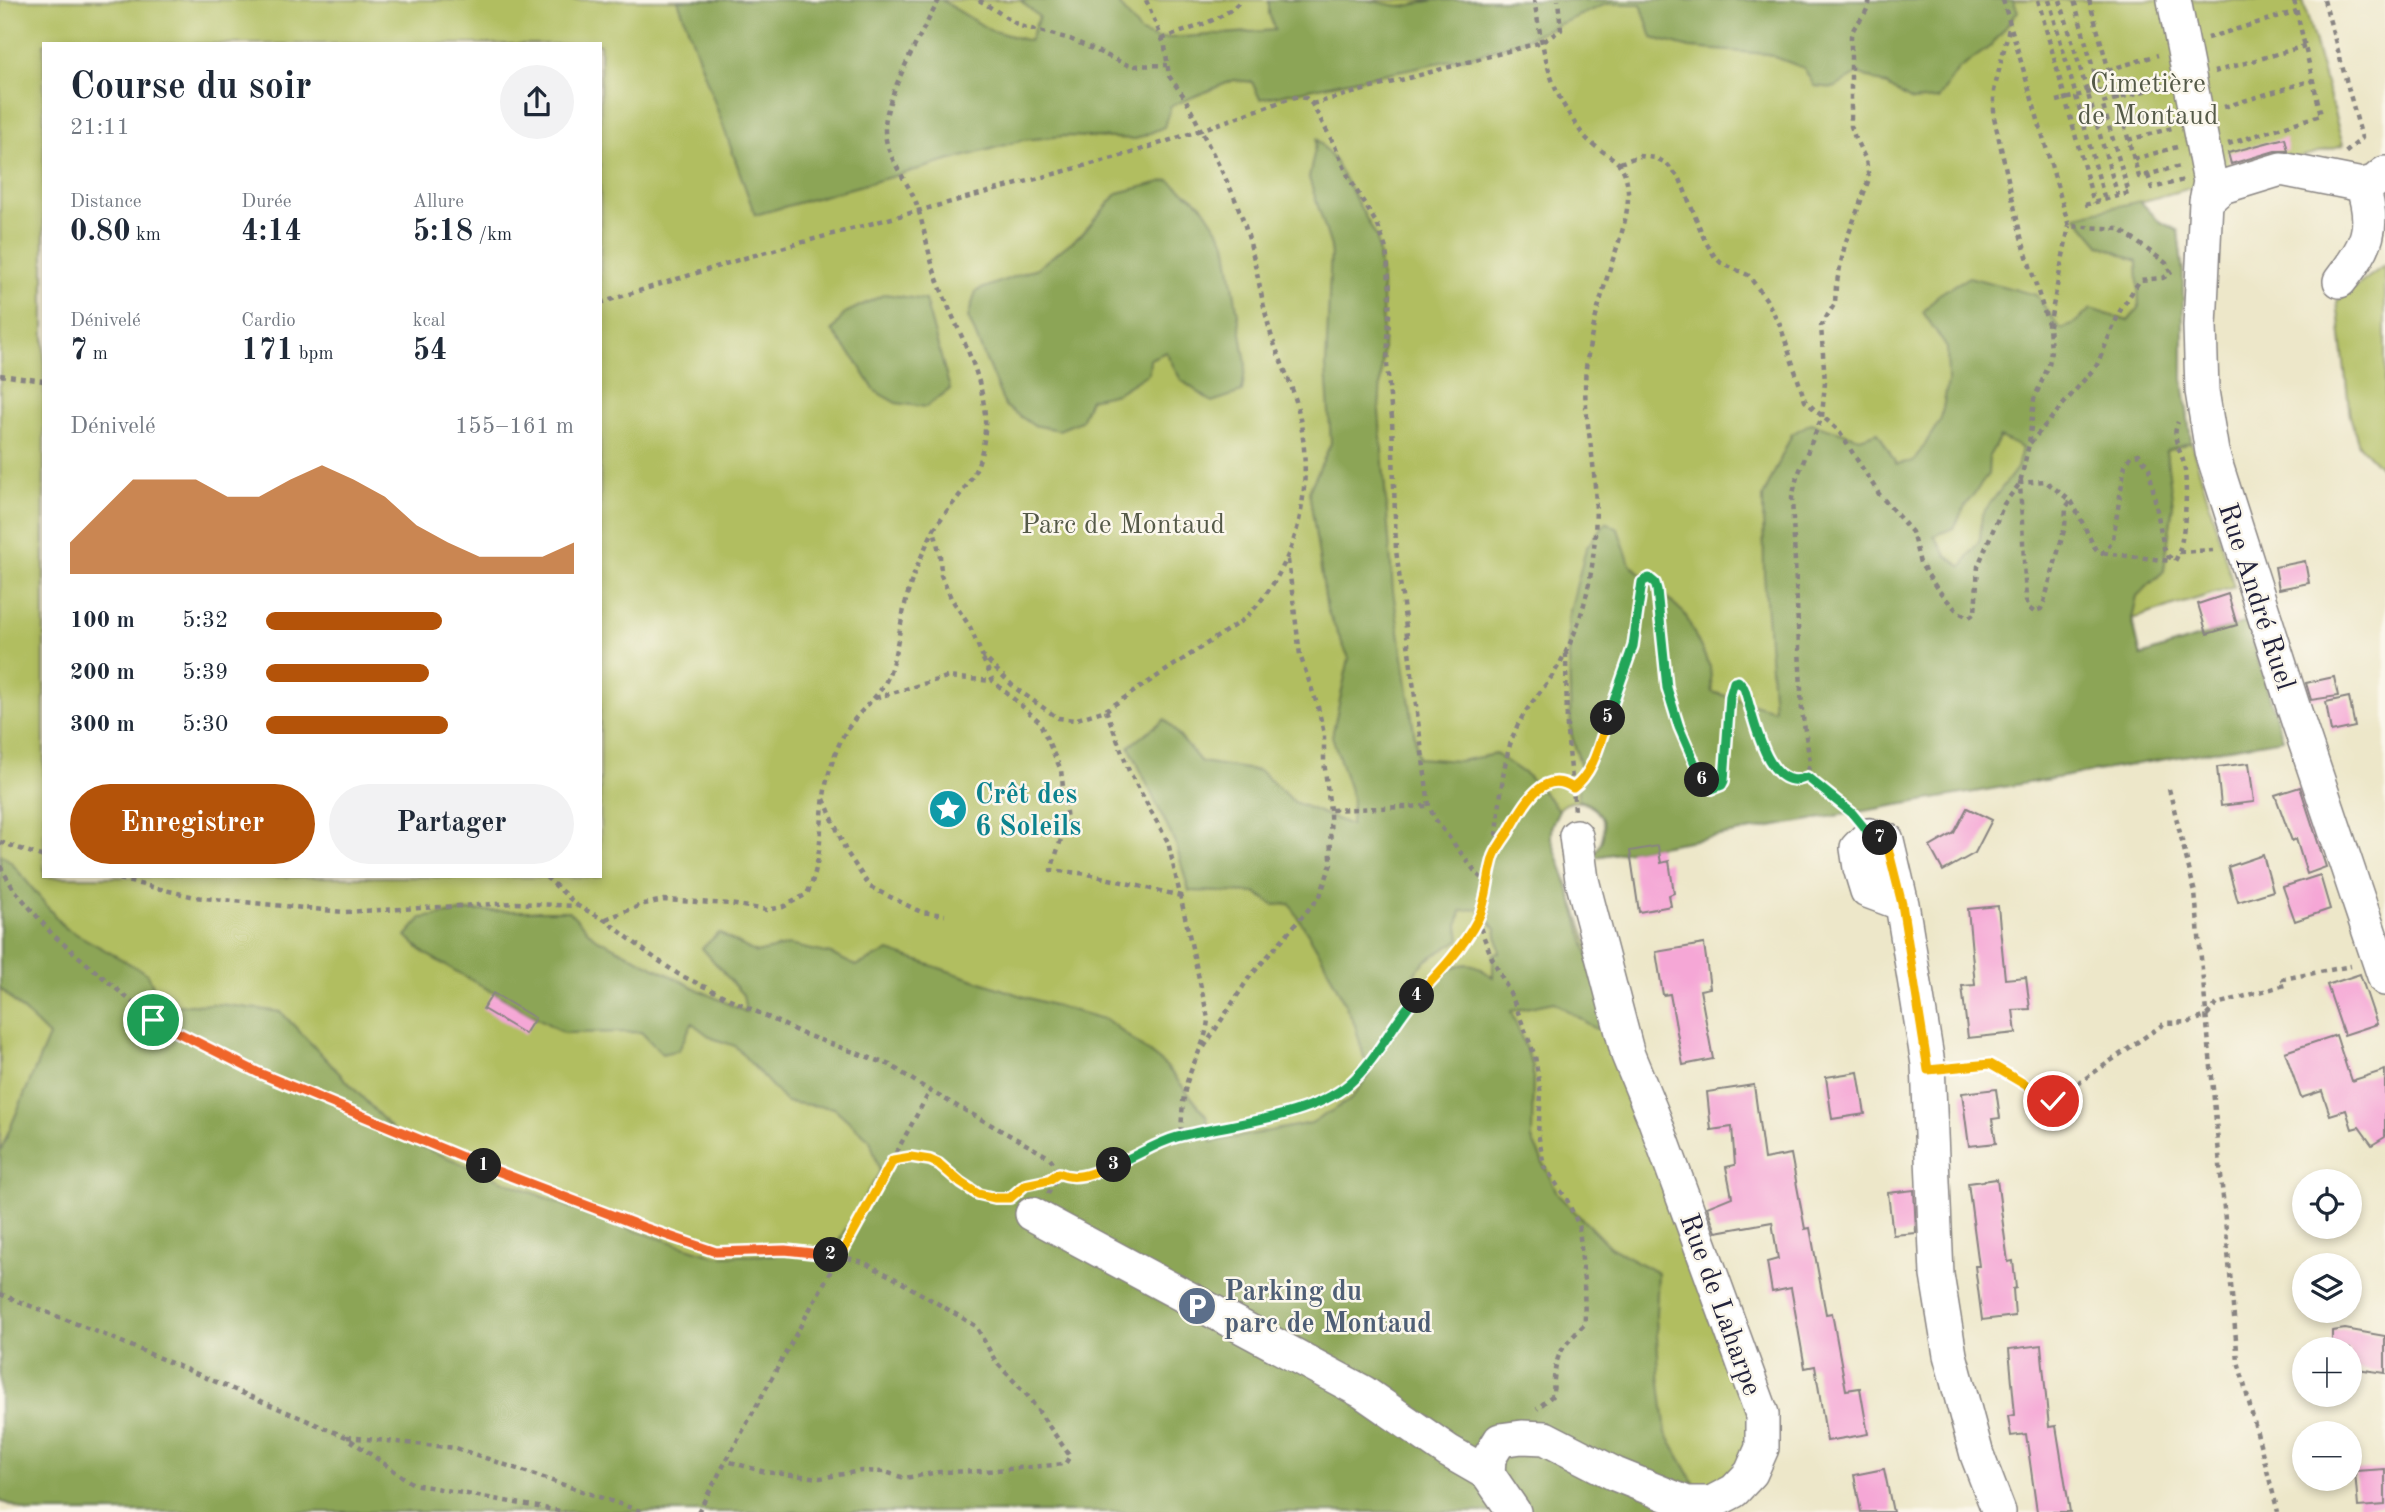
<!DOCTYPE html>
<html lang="fr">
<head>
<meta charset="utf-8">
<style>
	:root { --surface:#fff; --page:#f2f2f3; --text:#1f2937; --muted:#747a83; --accent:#b45309 }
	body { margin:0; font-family:"Old Standard TT",serif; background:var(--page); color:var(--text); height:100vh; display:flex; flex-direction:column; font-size:26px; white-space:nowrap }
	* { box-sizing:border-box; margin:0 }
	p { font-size:23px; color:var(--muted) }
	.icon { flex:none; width:38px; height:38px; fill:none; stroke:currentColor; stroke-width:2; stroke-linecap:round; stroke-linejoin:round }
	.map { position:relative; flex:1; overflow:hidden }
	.sheet { position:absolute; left:42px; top:42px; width:560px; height:836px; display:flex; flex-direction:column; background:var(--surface); border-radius:0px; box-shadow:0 4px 10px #0003 }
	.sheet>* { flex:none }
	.buttons { position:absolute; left:2292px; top:1169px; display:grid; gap:14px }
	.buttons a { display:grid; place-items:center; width:70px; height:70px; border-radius:50%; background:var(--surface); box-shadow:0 4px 10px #0003; font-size:35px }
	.pin { position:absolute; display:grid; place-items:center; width:60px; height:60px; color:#fff; margin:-30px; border:4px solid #fff; border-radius:50%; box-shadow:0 2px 7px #0007 }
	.km { position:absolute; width:35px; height:35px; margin:-18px; border-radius:50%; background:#222; color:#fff; font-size:19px; line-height:35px; text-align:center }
	.round { display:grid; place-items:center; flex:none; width:74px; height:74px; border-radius:37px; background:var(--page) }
	.headline { display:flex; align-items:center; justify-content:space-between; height:119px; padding:0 28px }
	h1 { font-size:38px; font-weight:700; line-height:52px }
	.figures { display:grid; grid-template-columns:repeat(3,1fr); gap:10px; height:119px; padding:7px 28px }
	.figures div { display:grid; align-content:center }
	.figures b { font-size:30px; font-weight:700 }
	.figures small { font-size:19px; font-weight:400 }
	.figures p { font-size:19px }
	.chart { height:196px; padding:14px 28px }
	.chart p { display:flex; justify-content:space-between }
	.chart svg { width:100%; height:126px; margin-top:7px; fill:var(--accent); opacity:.7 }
	.primary-button { display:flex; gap:14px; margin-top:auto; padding:14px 28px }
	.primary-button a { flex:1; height:80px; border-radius:42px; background:var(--accent); color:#fff; font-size:28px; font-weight:700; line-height:80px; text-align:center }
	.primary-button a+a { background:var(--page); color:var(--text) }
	ul { padding:0 28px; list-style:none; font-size:23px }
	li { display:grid; grid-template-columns:112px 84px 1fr; align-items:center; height:52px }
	li i { height:18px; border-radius:9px; background:var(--accent) }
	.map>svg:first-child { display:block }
	.green { fill:#b1be60; stroke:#6a704e; stroke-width:2; fill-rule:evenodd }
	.forest { fill:#8ca556; stroke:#576448; stroke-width:2; fill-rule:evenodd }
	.building { fill:#f5a7d6 }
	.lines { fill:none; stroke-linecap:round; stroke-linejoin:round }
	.minor-casing { stroke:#888482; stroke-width:36 }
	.path { stroke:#888482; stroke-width:4.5; stroke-dasharray:5 5; stroke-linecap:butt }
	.minor { stroke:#fff; stroke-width:33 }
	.split-1-casing { stroke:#fff; stroke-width:14 }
	.split-2-casing { stroke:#fff; stroke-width:14 }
	.split-3-casing { stroke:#fff; stroke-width:14 }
	.split-4-casing { stroke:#fff; stroke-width:14 }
	.split-5-casing { stroke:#fff; stroke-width:14 }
	.split-6-casing { stroke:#fff; stroke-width:14 }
	.split-7-casing { stroke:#fff; stroke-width:14 }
	.split-8-casing { stroke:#fff; stroke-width:14 }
	.split-1 { stroke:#f0652b; stroke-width:9 }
	.split-2 { stroke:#f0652b; stroke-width:9 }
	.split-3 { stroke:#f5b400; stroke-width:9 }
	.split-4 { stroke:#22a559; stroke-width:9 }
	.split-5 { stroke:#f5b400; stroke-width:9 }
	.split-6 { stroke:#22a559; stroke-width:9 }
	.split-7 { stroke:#22a559; stroke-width:9 }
	.split-8 { stroke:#f5b400; stroke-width:9 }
	.labels { text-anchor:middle; stroke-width:5; stroke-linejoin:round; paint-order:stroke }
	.park-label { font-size:28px; fill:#545948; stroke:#fbf7ec }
	.street-label { font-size:28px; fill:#22223b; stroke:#fbf7ec }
	.culture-label { font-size:28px; font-weight:bold; fill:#0d838f; stroke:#fbf7ec; text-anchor:start }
	.service-label { font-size:28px; font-weight:bold; fill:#4e5e75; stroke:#fbf7ec; text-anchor:start }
</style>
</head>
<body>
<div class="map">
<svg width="2385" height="1512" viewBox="0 0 2385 1512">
	<rect width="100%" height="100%" fill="#fbf7ec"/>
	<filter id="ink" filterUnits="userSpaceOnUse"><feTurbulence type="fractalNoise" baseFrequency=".0143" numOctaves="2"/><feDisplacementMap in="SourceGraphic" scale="14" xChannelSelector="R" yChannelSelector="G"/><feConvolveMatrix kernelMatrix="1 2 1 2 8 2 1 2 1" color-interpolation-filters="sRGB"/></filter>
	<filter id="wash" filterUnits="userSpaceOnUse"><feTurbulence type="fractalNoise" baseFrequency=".00686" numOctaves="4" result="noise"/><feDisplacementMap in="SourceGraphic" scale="28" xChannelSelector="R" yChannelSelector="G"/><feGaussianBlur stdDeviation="1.57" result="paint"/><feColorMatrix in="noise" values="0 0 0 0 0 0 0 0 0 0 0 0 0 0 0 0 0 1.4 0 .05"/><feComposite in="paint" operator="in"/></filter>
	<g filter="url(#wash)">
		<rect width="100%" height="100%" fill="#ede7c9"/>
		<path class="green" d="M0,0H2303L2343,145L2140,202L2159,221L2178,231L2183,274V380L2191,442L2234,587L2132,619L2141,656L2246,622L1890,805L1590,858C1639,813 1550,768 1551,838L1749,1400L1751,1452L1724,1487L29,1512L0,1501ZM44,44H600V877H44Z
			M2385,265V472L2359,445L2350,416L2337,301Z"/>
		<path class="forest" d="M678,0H941L990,30L1029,41L1039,17L1020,0H1116L1141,33L1157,39L1275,30L1269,14V0H1366L1403,7L1434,0H2013L2018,11L1992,45L1958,70L1938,99L1912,101L1886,85L1859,73L1834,88L1814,86L1804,68L1767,54L1690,48L1652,38L1641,4H1606L1520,41L1476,55L1260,99L1252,82L1234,80L1171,106L1164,127L1136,139L1065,136L1023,140L755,215Z
			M1317,139L1335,161L1377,238L1382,286L1383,348L1379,411L1383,463L1393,591L1418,758L1459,761L1496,754L1528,776L1559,810L1551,826V838L1565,877L1609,1025L1596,1029L1554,1002L1511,1011L1533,1067L1532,1139L1558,1195L1610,1247L1658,1273L1656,1315L1659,1374L1666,1433L1698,1490L1693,1512H29L0,1501V1152L49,1036L0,988V854L10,861L64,927L148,974L161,1006L219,1004L281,1012L402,1139L595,1218L716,1256L775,1255L836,1245L880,1172L870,1140L834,1108L786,1102L735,1046L712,1038L692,1023L679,1050L662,1054L641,1032L564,1033L424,953L406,936L422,918L468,911H569L594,937L699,990L746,1012L743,995L702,948L719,933L756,953L789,945L831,954L856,966L889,951L1028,998L1107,1020L1166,1066L1206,1115L1212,1142L1311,1123L1350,1100L1369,1075L1355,1025L1322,957L1290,904L1274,905L1256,893L1189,891L1176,845L1129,746L1165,719L1201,762L1260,771L1294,802L1351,825L1352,797L1332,736L1349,658L1327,610L1309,491L1331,443L1326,367L1331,247L1309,178ZM1477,908L1496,929L1500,953L1493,954V977C1487,974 1480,967 1473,965C1447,959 1429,990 1413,1005C1412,999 1409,989 1411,983C1417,959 1443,952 1460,939L1458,925L1461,911Z
			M1169,180L1201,204L1226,242L1246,363L1242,392L1212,402L1181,380L1166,352L1150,359L1149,373L1117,393L1090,399L1081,421L1059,430L1033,425L1005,406L968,317L976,291L1037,268L1082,234L1118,193Z
			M2140,201L2159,221L2178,231L2183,274V380L2191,442L2166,451L2173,505L2164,571L2137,596L2132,619L2141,656L2246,622L2283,739L1590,858C1611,838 1608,808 1578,800L1581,767L1571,733L1568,619L1586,548L1606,522L1618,529L1630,564L1685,614L1710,667L1712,692L1774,710L1764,574L1763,497L1792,434L1811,423L1860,438L1878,432L1896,464L1914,461L1941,419L1948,381L1947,348L1923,312L1939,294L1969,277L2036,295L2061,329L2072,325L2091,309L2128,321L2139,308L2137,261L2100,245L2076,216ZM2000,437L2022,448L2017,468L1982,514L1980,539L1962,567L1947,556L1934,536L1954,528L1965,506L1988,475L1989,456Z
			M885,294L925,300L950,389L926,407L896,403L875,391L856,361L832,331L845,313Z"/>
		<g id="blocks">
			<path class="building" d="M2285,138L2288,151H2275L2231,164L2228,153Z
				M2305,561L2309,583L2279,589L2275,567Z
				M2228,594L2237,625L2207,634L2198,604Z
				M2334,677L2338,696L2311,700L2306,683Z
				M2349,697L2355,727L2331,732L2326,702Z
				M2249,763L2254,802L2221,806L2217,767Z
				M2300,787L2326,867L2307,874L2296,839L2292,841L2275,795Z
				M1967,808L1992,820L1975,853L1943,871L1930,847L1954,833Z
				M1658,846L1661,863L1669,861L1674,893L1669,895L1671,906L1639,912L1630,851Z
				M2263,855L2273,891L2238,902L2228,867Z
				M2320,875L2330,909L2295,921L2283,887Z
				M1998,906L2005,979L2026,977L2030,1009L2013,1010L2016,1033L1968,1038L1962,986L1975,985L1968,909Z
				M1704,944L1710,988L1700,990L1713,1059L1683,1065L1670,994L1663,995L1656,952Z
				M2360,974L2377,1024L2344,1035L2327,985Z
				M493,993L535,1018L525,1034L483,1009Z
				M2336,1035L2351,1081L2385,1070V1137L2372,1145L2359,1127L2352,1129L2346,1110L2330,1115L2322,1091L2301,1098L2285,1052Z
				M1858,1072L1865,1114L1832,1119L1826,1077Z
				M1754,1085L1764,1159L1791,1154L1805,1229L1810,1228L1826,1314L1832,1313L1846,1390L1860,1388L1868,1434L1827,1441L1815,1366L1805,1368L1791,1288L1772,1292L1767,1262L1778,1259L1772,1222L1716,1232L1707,1207L1732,1197L1726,1167L1735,1165L1732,1127L1711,1130L1707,1092Z
				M1996,1089L2000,1118L1992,1119L1996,1143L1969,1146L1962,1093Z
				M1997,1179L2008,1262L2013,1261L2016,1288L2013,1289L2015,1316L1982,1320L1975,1266H1979L1968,1183Z
				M1914,1190L1916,1233L1893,1235L1888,1193Z
				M2345,1329L2385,1336V1373L2350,1368V1349L2332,1348V1331Z
				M2041,1345L2049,1427L2056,1426L2070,1512H2037L2026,1434L2011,1436L2008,1416L2015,1415L2009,1349Z
				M1884,1469L1893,1512H1861L1854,1475Z
				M2385,1469V1505L2358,1507L2355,1471Z"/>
		</g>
	</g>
	<g filter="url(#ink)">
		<use href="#blocks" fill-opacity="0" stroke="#888482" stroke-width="2"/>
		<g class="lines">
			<defs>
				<path id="minor" d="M2174,0L2210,182L2206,201L2200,326L2202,391L2212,452L2293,706L2385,979
					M2206,201L2222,187L2281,169L2362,185L2374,182L2385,173
					M2340,281C2367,246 2377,228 2362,185
					M1902,904L1867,891L1860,868L1857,848L1870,835L1887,840L1902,904L1928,1064L1937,1275L1950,1355L1977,1455L1999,1512
					M1032,1214L1363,1392L1448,1451L1488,1474L1514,1512
					M1488,1474L1489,1458L1500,1440L1522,1437L1545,1438L1615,1474L1687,1503H1711L1734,1491L1751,1473L1762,1448V1414L1654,1118L1628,1055L1582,880L1576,836"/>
			</defs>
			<use href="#minor" class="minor-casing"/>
			<path class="path" d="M939,0C924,29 885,96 885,127C884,155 904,175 915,200C924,224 927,251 936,276C957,336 1000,392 980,458C972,486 949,505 934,529L940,556L941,575L951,598L970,627L982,655L1015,688L1058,718L1074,720L1106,710L1129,771L1168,842L1208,1018C1207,1039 1196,1056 1189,1076C1182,1095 1182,1116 1181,1136
				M979,0L1020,26L1070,39L1130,66L1167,65
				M1146,0L1165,46L1169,76L1185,98L1201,130L1294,97L1306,98L1312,104L1335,146L1349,178L1378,226L1386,249L1390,290L1387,365L1392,418L1396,550L1429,806L1435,819L1477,874L1489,885
				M2003,0L2069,226L2119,229L2166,263L2170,272
				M2038,0L2094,203
				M2049,0L2105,200
				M2060,0L2118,196
				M2089,0L2139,177L2180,166
				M2324,0L2362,138L2344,154
				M2207,38L2297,11
				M1162,39C1187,29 1224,21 1241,0
				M2108,70L2158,55
				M2214,72L2305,46
				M2057,101L2099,90L2074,0
				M1312,104L1542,42L1561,30L1558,0
				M2224,107L2313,80
				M2123,121L2170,109
				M2128,140L2172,128
				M2228,144L2321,115L2294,0
				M2134,159L2177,147
				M1620,163L1639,156L1656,158L1666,163L1680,179L1705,241L1715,257L1721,263L1748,275L1766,299L1780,325L1805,401L1838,430L1879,494L1912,532L1920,563L1938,590L1958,612L1969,617L1975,613L1978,566L2004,504L2020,483L2029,444L2034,399L2049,365L2051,350L2049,327L2021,237L1994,117V91L2010,24
				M2148,175L2152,188L2184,180
				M2085,205L2129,193L2102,103L2165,85
				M600,303L748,257L1128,154L1201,130C1214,157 1230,184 1240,212C1255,250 1259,292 1270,331C1277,355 1289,377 1296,401C1316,478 1303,563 1244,619L1106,710
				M2049,326L2069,226
				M0,375L44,381
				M2030,443L2097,365L2120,311L2140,280L2163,278L2172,272
				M2070,502L2066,507L2065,527L2044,602L2041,609L2034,612L2029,608L2026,600L2020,483L2045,481L2072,502L2096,550L2102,553L2108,548L2113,539L2125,465L2131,456L2139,454L2149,468L2164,548L2168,556L2175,561C2186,543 2188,485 2184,464C2180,449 2171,438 2178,422
				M2179,552L2213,550
				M2103,553L2171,561
				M1288,560L1300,655L1318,707L1324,734V761L1330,810
				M1566,653L1567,732L1573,788C1597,772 1629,665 1635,634C1638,620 1637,587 1646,577L1652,579L1657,590L1666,679L1670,700L1698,772L1708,787L1716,789L1724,781L1730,696L1734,682L1738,681C1759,695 1758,801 1807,777L1810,762L1802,711L1792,498L1797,477L1822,417L1825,382L1821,326L1835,303L1836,286L1845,244L1869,179L1866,160L1855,138L1851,126V36C1854,22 1866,19 1870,0
				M983,659L993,681L1039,721L1061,770L1067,821L1051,870L1088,874L1181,896
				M875,698L947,677L993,681
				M1807,777L1853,814
				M2169,789L2195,893L2238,1361L2278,1512
				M824,799L846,851L870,887L921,912L945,915
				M0,842L44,857
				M1497,852C1511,827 1537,763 1573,788L1575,811
				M0,866L13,888L52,934L153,1020L259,1073L517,1180L643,1227L716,1252L785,1250L840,1256L863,1262L894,1278L976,1326L996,1362L1027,1395L1070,1456L1065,1464L986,1471L939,1472L905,1478L885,1472L861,1471L820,1478L765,1472L727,1461
				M109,877L195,897L344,912L516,903L578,906L605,920L649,954L678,974L803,1034L890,1065L930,1091L1049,1157C1054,1162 1057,1171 1062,1175C1082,1187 1149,1147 1169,1140C1183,1134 1198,1132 1213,1129C1252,1121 1296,1116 1330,1096C1366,1076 1379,1041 1404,1011C1438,968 1474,942 1489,887C1501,839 1496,782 1513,736C1521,714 1536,698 1550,679C1573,645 1586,607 1592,566C1596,536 1597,504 1594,474C1591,437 1581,398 1587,361C1592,328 1601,296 1611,265C1619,241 1629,216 1628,191C1626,157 1608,159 1588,140C1580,132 1572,119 1566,109C1546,77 1541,37 1534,0
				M546,877L577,905
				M1479,918L1481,930L1492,958L1512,997L1535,1056L1541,1095L1538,1133L1544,1166L1567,1200L1579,1226L1584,1282L1585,1324C1557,1352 1555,1355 1553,1395L1537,1409
				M606,919L644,904L664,900L730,904L767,910L783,907L807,894C826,856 817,812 829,773C834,756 840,738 851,724C862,708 880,696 888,677C898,651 900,621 908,593C914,571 924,550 934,529
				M1204,1047L1248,979L1320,896L1331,864L1330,810L1429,806
				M1953,1068L1990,1064L2053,1101L2165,1023L2190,1022L2206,1016L2217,1004L2285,985L2283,979L2351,966
				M893,1160L911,1157L930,1160L978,1193L995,1197H1010
				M1025,1185L1049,1180L1059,1173
				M1048,1194L1059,1174
				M0,1294L105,1335L346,1437L413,1484L565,1512
				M347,1437L456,1448L643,1512
				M698,1512L930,1091"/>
			<use href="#minor" class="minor"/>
		</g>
	</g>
	<g class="lines" filter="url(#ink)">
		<defs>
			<path id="split-1" d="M153,1020L259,1073L484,1166"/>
			<path id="split-2" d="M484,1166L643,1227L716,1252L785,1250L831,1255"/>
			<path id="split-3" d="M831,1255L840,1256L893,1160L911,1157L930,1160L939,1164L961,1183L978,1194L995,1198H1010L1025,1185L1049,1180L1059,1173C1077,1182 1097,1171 1114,1165"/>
			<path id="split-4" d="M1114,1165C1136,1157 1155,1143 1177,1137C1229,1123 1308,1119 1349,1084C1378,1059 1392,1023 1417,996"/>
			<path id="split-5" d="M1417,996C1440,972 1463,948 1478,919C1488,899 1487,877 1494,856C1497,848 1503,840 1508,833C1521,810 1542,766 1573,788C1594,773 1600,741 1608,718"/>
			<path id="split-6" d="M1608,718L1633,646L1642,582L1649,578L1655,583L1657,590L1667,688L1679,727L1702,780"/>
			<path id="split-7" d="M1702,780L1712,789L1722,785L1724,781L1730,696L1734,682L1738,681L1744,688C1753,712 1766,797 1807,777L1852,813L1870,835L1880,838"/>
			<path id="split-8" d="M1880,838L1886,840L1902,904L1928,1070L1990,1064L2053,1101"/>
		</defs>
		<use href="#split-1" class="split-1-casing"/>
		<use href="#split-2" class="split-2-casing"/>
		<use href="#split-3" class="split-3-casing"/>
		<use href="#split-4" class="split-4-casing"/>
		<use href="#split-5" class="split-5-casing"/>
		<use href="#split-6" class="split-6-casing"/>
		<use href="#split-7" class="split-7-casing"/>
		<use href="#split-8" class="split-8-casing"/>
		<use href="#split-1" class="split-1"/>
		<use href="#split-2" class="split-2"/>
		<use href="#split-3" class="split-3"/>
		<use href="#split-4" class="split-4"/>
		<use href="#split-5" class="split-5"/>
		<use href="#split-6" class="split-6"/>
		<use href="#split-7" class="split-7"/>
		<use href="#split-8" class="split-8"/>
	</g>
	<defs>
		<symbol id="sight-disc" viewBox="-11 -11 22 22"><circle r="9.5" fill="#0f9aa8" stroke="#fbf7ec"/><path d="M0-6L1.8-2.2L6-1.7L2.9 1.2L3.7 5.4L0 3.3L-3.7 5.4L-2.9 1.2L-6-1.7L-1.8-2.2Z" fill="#fff"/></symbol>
		<symbol id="parking-disc" viewBox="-11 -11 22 22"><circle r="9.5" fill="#5c6f8a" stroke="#fbf7ec"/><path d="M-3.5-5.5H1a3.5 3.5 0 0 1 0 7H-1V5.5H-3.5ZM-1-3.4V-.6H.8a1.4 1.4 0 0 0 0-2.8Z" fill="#fff"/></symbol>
	</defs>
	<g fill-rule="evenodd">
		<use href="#sight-disc" x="926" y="787" width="44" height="44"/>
		<use href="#parking-disc" x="1175" y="1284" width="44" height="44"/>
	</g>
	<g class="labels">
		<g class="park-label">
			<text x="2148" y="92">Cimetière<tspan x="2148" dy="32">de Montaud</tspan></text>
			<text x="1123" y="533">Parc de Montaud</text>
		</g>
		<g class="street-label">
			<text transform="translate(2258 596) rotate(72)" y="10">Rue André Ruel</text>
			<text transform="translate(1722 1304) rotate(70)" y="10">Rue de Laharpe</text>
		</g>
		<g class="culture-label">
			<text x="975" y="803">Crêt des<tspan x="975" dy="32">6 Soleils</tspan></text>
		</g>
		<g class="service-label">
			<text x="1224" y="1300">Parking du<tspan x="1224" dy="32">parc de Montaud</tspan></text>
		</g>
	</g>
</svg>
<div class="buttons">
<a><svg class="icon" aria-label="locate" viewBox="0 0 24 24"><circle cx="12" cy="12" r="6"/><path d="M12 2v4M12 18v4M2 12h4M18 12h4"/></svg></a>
<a><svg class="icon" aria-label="layers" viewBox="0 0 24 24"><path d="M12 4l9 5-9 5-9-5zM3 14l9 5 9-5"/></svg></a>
<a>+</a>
<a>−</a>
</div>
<div class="pin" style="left:153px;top:1020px;background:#1e9e55"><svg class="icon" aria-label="arrive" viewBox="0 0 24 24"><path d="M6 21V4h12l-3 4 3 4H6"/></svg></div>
<div class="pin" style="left:2053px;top:1101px;background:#d93025"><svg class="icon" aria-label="check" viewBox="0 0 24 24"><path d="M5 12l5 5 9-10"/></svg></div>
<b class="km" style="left:484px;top:1166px">1</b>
<b class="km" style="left:831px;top:1255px">2</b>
<b class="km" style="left:1114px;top:1165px">3</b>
<b class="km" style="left:1417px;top:996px">4</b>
<b class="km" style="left:1608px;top:718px">5</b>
<b class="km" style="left:1702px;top:780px">6</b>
<b class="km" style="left:1880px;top:838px">7</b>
<section class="sheet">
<div class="headline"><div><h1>Course du soir</h1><p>21:11</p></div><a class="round"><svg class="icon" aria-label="share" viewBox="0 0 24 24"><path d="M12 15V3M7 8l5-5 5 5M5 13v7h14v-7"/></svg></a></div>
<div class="figures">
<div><p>Distance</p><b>0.80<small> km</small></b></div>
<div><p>Durée</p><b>4:14</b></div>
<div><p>Allure</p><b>5:18<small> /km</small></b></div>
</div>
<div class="figures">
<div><p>Dénivelé</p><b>7<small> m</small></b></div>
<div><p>Cardio</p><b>171<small> bpm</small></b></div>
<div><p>kcal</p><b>54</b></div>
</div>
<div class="chart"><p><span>Dénivelé</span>155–161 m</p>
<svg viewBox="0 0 160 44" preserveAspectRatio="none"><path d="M0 44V33L10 22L20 11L30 11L40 11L50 17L60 17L70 11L80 6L90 11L100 17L110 27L120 33L130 38L140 38L150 38L160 33V44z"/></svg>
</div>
<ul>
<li><b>100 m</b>5:32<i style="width:57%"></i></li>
<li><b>200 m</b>5:39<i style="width:53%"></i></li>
<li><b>300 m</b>5:30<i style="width:59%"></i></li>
</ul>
<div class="primary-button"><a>Enregistrer</a><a>Partager</a></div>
</section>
</div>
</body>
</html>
